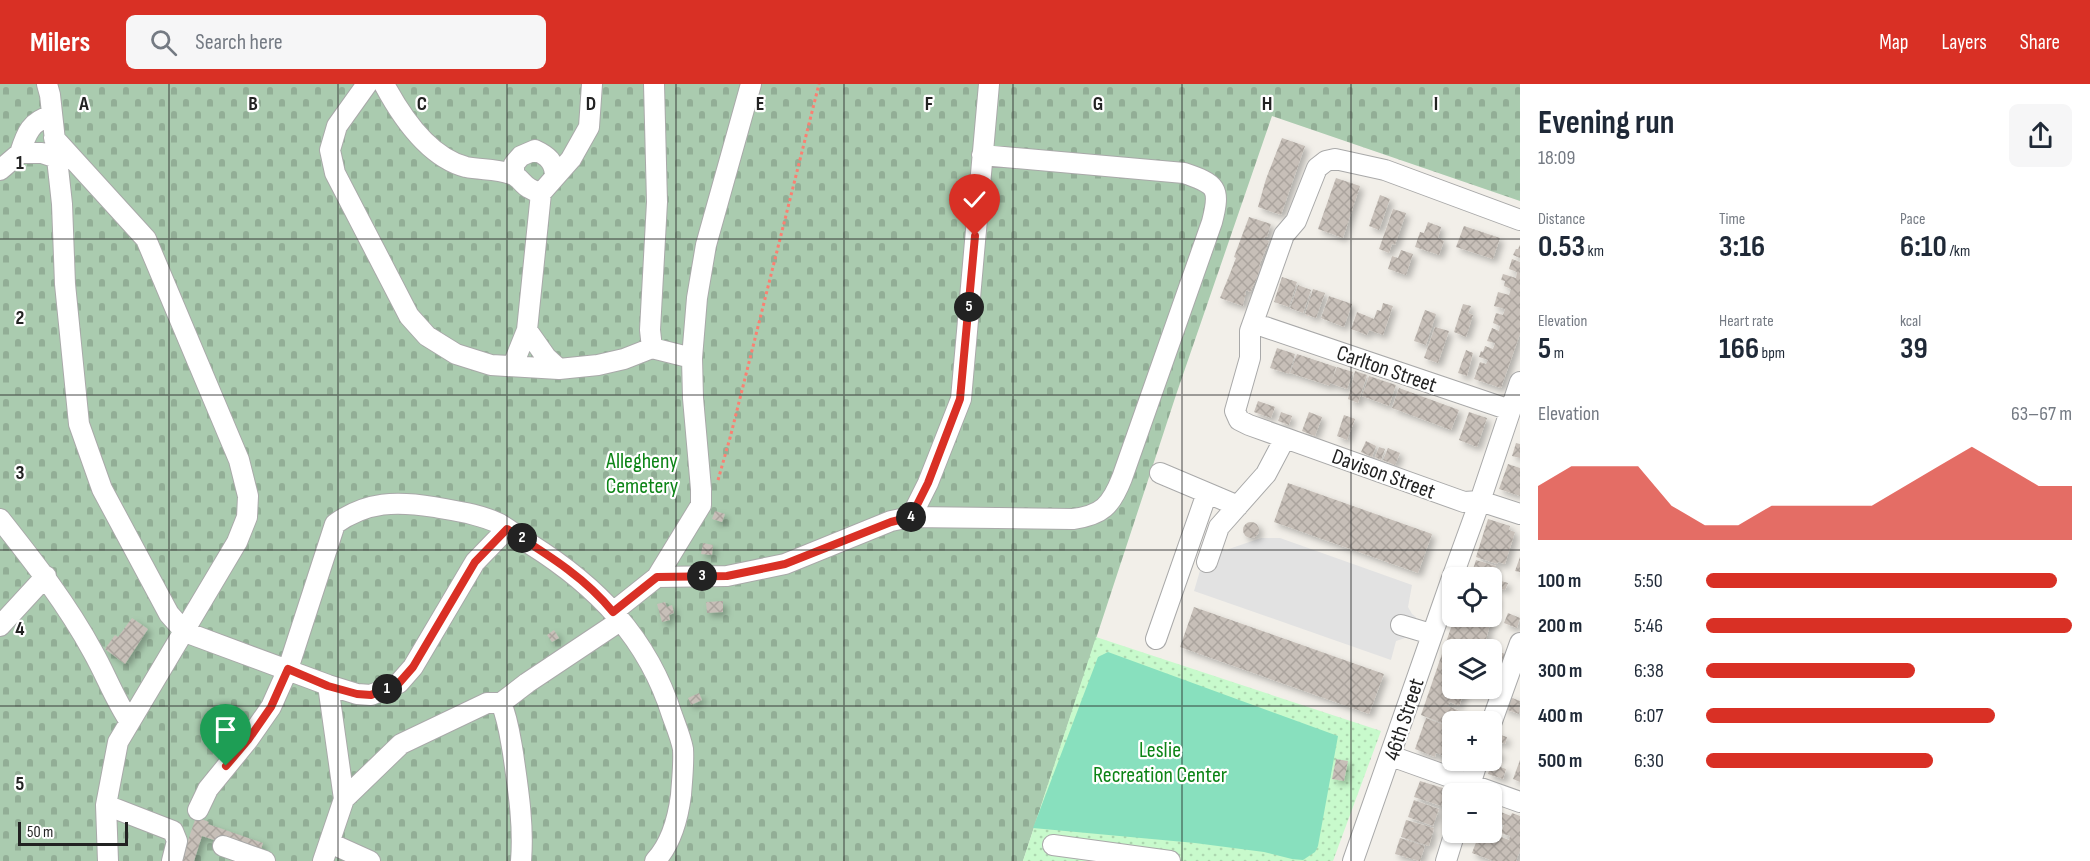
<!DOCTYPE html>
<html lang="en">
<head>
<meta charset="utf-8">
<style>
	:root { --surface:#fff; --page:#f6f6f7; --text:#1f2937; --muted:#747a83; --accent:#d93025 }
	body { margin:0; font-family:"Sofia Sans Condensed",sans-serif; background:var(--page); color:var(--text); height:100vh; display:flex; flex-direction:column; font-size:22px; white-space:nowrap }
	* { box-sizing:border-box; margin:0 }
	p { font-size:20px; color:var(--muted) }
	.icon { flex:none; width:33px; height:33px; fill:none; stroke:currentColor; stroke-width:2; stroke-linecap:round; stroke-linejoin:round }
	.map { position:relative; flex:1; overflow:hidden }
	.panel { display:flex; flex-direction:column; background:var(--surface); width:570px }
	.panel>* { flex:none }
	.tools { position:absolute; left:1442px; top:483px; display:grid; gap:12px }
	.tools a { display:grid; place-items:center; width:60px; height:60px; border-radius:9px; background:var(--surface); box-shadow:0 2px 4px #0004; font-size:30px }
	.scale { position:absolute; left:18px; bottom:15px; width:110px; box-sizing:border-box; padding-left:6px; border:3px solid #222; border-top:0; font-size:16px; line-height:21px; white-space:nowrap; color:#222; -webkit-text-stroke:4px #fff; paint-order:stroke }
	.pin { position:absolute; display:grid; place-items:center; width:51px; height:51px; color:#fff; margin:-62px -26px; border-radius:50% 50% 50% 0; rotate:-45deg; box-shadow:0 0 6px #0007 }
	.pin .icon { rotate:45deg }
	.km { position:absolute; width:30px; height:30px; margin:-15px; border-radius:50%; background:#222; color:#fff; font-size:16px; line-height:30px; text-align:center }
	.round { display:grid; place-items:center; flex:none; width:63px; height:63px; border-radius:9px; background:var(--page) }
	.overview { display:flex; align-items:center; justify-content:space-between; height:102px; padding:0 18px }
	h1 { font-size:33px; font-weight:700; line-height:45px }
	.figures { display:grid; grid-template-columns:repeat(3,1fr); gap:9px; height:102px; padding:6px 18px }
	.figures div { display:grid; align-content:center }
	.figures b { font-size:30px; font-weight:700 }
	.figures small { font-size:16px; font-weight:400 }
	.figures p { font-size:16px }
	.chart { height:168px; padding:12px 18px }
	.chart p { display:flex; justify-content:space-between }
	.chart svg { width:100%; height:108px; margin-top:6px; fill:var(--accent); opacity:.7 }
	ul { padding:0 18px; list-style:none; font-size:20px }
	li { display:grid; grid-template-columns:96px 72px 1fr; align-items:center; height:45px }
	li i { height:15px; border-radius:8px; background:var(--accent) }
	header { display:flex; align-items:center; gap:36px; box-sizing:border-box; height:84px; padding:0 30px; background:var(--accent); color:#fff }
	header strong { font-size:28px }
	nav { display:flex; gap:33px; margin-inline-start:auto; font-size:21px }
	.search { width:420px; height:54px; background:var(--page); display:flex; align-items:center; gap:15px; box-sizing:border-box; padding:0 21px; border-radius:9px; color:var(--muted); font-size:22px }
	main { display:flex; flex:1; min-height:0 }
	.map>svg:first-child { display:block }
	.cemetery { fill:url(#cemetery-stones) }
	.park { fill:url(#park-dots) }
	.pitch { fill:#88e0be }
	.parking { fill:#e2e2e2 }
	.building { fill:url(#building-cross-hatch); filter:url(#shadow) }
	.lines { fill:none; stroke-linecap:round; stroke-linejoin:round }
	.minor-casing { stroke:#a9a9a9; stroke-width:22 }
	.path { stroke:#fa8072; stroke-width:3; stroke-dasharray:3 3; stroke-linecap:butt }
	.minor { stroke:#fff; stroke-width:20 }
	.route-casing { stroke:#fff; stroke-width:12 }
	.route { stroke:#d93025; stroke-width:8 }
	.grid { fill:none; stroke:#222; stroke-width:1.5; stroke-opacity:0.55 }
	.labels { text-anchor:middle; stroke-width:4.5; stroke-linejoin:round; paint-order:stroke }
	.street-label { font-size:22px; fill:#222; stroke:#fff }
	.park-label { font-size:22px; fill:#0c8416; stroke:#fff }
	.grid-label { font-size:20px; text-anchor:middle; font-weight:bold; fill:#222; stroke:#fff; stroke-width:4.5; stroke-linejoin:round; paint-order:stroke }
</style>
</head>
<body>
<header>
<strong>Milers</strong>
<div class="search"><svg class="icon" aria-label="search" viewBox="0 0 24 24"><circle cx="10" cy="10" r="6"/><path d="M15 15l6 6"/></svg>Search here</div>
<nav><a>Map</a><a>Layers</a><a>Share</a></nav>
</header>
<main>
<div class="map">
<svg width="1520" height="777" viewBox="0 0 1520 777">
	<defs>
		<pattern id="cemetery-stones" width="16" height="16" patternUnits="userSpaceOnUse" patternTransform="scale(1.5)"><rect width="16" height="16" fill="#aacbaf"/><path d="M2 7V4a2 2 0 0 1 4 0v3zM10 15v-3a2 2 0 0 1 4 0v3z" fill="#92ae96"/></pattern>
		<pattern id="park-dots" width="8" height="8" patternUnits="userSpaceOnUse" patternTransform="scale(1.5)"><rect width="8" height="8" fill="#c8facc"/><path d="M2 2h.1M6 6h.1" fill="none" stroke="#acd6af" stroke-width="1.8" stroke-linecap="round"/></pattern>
		<pattern id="building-cross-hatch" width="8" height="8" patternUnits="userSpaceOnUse" patternTransform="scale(1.5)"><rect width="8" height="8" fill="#c7bfb8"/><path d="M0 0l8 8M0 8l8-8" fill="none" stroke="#aba49e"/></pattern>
		<filter id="shadow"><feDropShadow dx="4" dy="4" stdDeviation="3" flood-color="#0004"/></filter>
	</defs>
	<rect width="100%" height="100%" fill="#f2efe9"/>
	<path class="cemetery" d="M0,0H1520V117L1272,32L1176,311L1023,777H0Z"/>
	<path class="park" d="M1096,553L1381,647L1333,777H1023Z"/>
	<path class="pitch" d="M1108,568L1338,652L1318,762L1315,768L1303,776L1292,775L1264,768L1195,759L1033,744L1098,573Z"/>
	<path class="parking" d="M1212,446L1220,464L1226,466L1261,454H1280L1412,501L1408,523L1412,530L1416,533L1408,553L1396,557L1391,576L1194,507Z"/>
	<path class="building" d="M1282,54L1305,62L1281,131L1258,123L1266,95Z
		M1336,94L1360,102L1343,154L1318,145Z
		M1380,111L1390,115L1379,146L1369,142Z
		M1393,125L1406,129L1395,161L1392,160L1389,169L1379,165Z
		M1249,133L1271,140L1267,153H1265L1264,155L1269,157L1259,182H1261L1256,196L1250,208L1246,206L1243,222L1220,214L1231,187L1236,174L1234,173Z
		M1428,138L1441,143L1438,154L1444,157L1439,171L1415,163L1420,148L1424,149Z
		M1464,142L1500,154L1493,175L1456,163Z
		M1520,161V174L1513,171L1516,165H1518Z
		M1401,166L1413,170L1406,191L1388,185L1392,172L1398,174Z
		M1512,175L1520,178V250L1501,304L1474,295L1480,278L1486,280L1488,276L1479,273L1481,267L1483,268L1485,262L1493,265L1495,259L1487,257L1492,244L1499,247L1500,242L1493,239L1496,229L1503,231L1505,225L1494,222L1498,208L1509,211L1511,205L1504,202L1505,197L1501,196L1503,190L1516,194L1517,188L1509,185Z
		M1282,193L1297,198L1289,223L1274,218Z
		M1298,201L1311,206L1303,229L1290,224Z
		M1313,205L1325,209L1316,234L1305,230Z
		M1329,212L1352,220L1344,243L1321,234Z
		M1383,219L1393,222L1383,251L1369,246L1367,251L1351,245L1357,228L1374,235L1377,226L1381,227Z
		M1463,220L1471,222L1468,229L1473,231L1466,253L1454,248Z
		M1425,226L1436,230L1426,261L1414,257Z
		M1435,243L1449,247L1438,279L1424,274Z
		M1277,264L1295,270L1289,290L1270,284Z
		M1466,266L1473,269L1467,292L1458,289Z
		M1297,270L1336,283L1332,296L1337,283L1353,288L1347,305L1330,299V302L1290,289Z
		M1355,287L1367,291L1358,319L1348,315Z
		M1369,292L1396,301L1389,322L1362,312Z
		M1399,304L1459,326L1451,346L1392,324Z
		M1258,317L1275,323L1271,334L1254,328Z
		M1281,328L1292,332L1289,341L1278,337Z
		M1309,328L1322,333L1315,352L1302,347Z
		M1469,328L1487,334L1477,363L1459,356Z
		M1344,331L1355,335L1347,356L1337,352Z
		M1366,357L1376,362L1372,373L1361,368Z
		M1516,359L1520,360V374L1512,372Z
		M1379,363L1385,365L1381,376L1375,373Z
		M1388,364L1400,369L1395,381L1383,376Z
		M1508,380L1520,384V412L1499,405Z
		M1288,399L1432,450L1418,489L1274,438Z
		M715,427L725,430L722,438L712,435Z
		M1488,435L1510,442L1509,446L1515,448L1505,480L1498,478L1497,480L1476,473Z
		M1243 446a8 8 0 1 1 16 0a8 8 0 1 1-16 0Z
		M703,459L713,461L712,471L701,470Z
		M1520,473V488L1515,487Z
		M1476,476L1496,482L1493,494H1470Z
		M1491,494L1508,499L1505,506L1491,501Z
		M1491,512L1497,514L1491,531Z
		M723,517V528L707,529L706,518Z
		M665,518L667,523L672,521L674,529L669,531L670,536L662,538L657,520Z
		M1194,523L1384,590L1369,630L1180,563Z
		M1508,529L1520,534L1517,544L1504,539Z
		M1455,532H1480L1491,536L1485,560L1482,559L1480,566H1452V604L1465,606L1459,622L1450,618L1448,622L1458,626L1454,638L1452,639L1443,636L1442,639L1421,631Z
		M132,534L148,545L125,580L105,565L115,551L118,553Z
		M554,546L559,554L552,558L547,551Z
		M1498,567L1507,571L1505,579L1495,576Z
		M1491,584L1501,587L1498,595L1491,592Z
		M699,609L702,616L691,621L688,614Z
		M1507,612L1520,617L1519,630L1502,624Z
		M1426,634L1452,644V651L1444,648L1442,655L1452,659L1447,673L1436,669L1435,673L1415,665Z
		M1494,649L1507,653L1505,660L1491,656Z
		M1491,666L1501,669L1500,675L1491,672Z
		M1336,675L1348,677L1344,697L1332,695Z
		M1458,676H1471L1467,685L1456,681Z
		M1520,676V698L1513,695Z
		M1491,680L1506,685L1503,695L1488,690Z
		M1420,697L1446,705L1441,722L1414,713Z
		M1414,716L1439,725L1433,742L1408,733Z
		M1501,728L1511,732L1512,729L1520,732V767L1516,777H1493L1472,769L1480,748H1488L1509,756L1510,752L1501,749L1504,741L1497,739Z
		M196,733L209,738L208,740L263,759L259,771L202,752L194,777H181Z
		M1406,736L1434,744L1429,762L1401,753Z
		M1400,754L1425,762L1420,777L1395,770Z"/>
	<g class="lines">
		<defs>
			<path id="minor" d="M47,0L50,11L62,120L65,200L79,340L102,405L169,530L185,548L328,601L357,610L371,611L399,599L413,583L475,478L507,445
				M367,0L337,42L330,66L335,89L409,232L427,252L456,270L491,281L559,285L598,281L624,275L652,264L692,274
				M384,0C401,32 428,73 466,83C481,86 497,85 511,90C519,92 522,100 529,104C532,106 537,108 541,109L571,75L589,43L592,0
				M54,54L146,155L239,376L248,412L247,433L237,458L118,658L106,721L108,777
				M20,69C26,50 31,36 52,32
				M0,86L20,69H42L57,74
				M514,90V80L521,72L535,66C548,72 555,78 555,93
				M1520,136L1385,86L1335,75L1326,77L1317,84L1296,137L1284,151L1250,247V274L1235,327L1239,336L1249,341L1464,418L1480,417L1520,430
				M1265,243L1510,326
				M527,246L546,273L559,285
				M652,264L650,246L657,118L654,0
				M513,281L527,246L541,109
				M1160,389L1238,422
				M911,433L928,399L961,315L989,0
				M0,435C34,478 67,520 93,568C106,591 115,616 130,638
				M1207,478L1219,443L1266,390L1285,354
				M657,493L701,421V405L693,314L692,274L697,214L706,161L751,0
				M1452,494L1480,417L1520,298
				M613,528L657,493L727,492L785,480L891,437L911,433L1073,435C1102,431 1111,422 1122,394L1212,138C1221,103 1216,100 1184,89L982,71
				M1401,541L1431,550
				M0,542L46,492
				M1156,555L1207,409
				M501,619L527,599L620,537
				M1491,640L1520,559
				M1391,672L1520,718
				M1467,710L1478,676
				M344,715L401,660L487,619H501C508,635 510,652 513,669C518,704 524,741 521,777
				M106,721L173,747L177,757L172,777
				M198,726L208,705L248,656L271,623L288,585L335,440C367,417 397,417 434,423C456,427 480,430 500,440C510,446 520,454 530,460C597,502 648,554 672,631C676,642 681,654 683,665C684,680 682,696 681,711C678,734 671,760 655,777
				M330,759L370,777
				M1053,761L1170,777
				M223,762L265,777
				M323,777L344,715L328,601
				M1353,777L1452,494
				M1446,777L1455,748"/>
		</defs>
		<use href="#minor" class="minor-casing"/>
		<path class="path" d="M718,396L730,354L819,0"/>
		<use href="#minor" class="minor"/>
	</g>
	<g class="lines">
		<defs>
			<path id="route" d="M226,682L248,656L271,623L288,585L328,602L357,610L371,611L399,599L413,583L475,478L507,445C545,469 585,493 613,528L657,493L727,492L785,480L891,438L911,433L928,399L960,315L975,152"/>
		</defs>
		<use href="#route" class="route-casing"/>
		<use href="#route" class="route"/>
	</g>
	<path class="grid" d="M169,0V777M338,0V777M507,0V777M676,0V777M844,0V777M1013,0V777M1182,0V777M1351,0V777M0,155H1520M0,311H1520M0,466H1520M0,622H1520"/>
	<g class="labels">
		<g class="street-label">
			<text transform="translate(1387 284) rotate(19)" y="8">Carlton Street</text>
			<text transform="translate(1384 389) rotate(20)" y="8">Davison Street</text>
			<text transform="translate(1403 635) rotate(-72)" y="8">46th Street</text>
		</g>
		<g class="park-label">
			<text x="642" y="384">Allegheny<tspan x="642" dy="25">Cemetery</tspan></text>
			<text x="1160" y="673">Leslie<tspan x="1160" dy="25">Recreation Center</tspan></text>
		</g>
	</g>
	<g class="grid-label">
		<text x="84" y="26">A</text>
		<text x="253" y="26">B</text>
		<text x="422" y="26">C</text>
		<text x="591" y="26">D</text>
		<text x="760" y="26">E</text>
		<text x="929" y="26">F</text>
		<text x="1098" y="26">G</text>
		<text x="1267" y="26">H</text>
		<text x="1436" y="26">I</text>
		<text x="20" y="85">1</text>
		<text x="20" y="240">2</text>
		<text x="20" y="395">3</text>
		<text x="20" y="551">4</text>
		<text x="20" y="706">5</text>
	</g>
</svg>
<div class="tools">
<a><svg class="icon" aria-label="locate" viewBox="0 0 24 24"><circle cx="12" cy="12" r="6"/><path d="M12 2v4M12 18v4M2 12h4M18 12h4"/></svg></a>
<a><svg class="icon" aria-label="layers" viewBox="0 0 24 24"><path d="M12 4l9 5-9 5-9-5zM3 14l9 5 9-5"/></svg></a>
<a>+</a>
<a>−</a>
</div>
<div class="scale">50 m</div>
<div class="pin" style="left:226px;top:682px;background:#1e9e55"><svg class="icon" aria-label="arrive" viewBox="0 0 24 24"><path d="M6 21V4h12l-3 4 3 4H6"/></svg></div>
<div class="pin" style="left:975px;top:152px;background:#d93025"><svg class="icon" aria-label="check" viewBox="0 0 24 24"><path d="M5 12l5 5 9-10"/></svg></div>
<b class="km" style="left:387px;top:605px">1</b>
<b class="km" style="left:522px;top:454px">2</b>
<b class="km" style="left:702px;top:492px">3</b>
<b class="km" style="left:911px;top:433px">4</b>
<b class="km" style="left:969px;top:223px">5</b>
</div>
<section class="panel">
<div class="overview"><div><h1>Evening run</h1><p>18:09</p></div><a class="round"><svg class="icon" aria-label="share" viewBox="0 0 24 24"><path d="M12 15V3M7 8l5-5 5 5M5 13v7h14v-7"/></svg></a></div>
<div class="figures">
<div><p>Distance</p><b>0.53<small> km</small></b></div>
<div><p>Time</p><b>3:16</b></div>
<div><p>Pace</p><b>6:10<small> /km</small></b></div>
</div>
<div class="figures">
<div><p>Elevation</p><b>5<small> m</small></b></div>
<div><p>Heart rate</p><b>166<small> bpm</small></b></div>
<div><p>kcal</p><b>39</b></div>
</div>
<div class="chart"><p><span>Elevation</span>63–67 m</p>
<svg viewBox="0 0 160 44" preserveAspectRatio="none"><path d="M0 44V22L10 14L20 14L30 14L40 30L50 38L60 38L70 30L80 30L90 30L100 30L110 22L120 14L130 6L140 14L150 22L160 22V44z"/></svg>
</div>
<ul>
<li><b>100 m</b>5:50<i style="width:96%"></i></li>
<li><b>200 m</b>5:46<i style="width:100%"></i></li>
<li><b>300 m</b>6:38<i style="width:57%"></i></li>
<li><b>400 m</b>6:07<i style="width:79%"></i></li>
<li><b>500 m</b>6:30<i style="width:62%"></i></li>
</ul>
</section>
</main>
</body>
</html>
